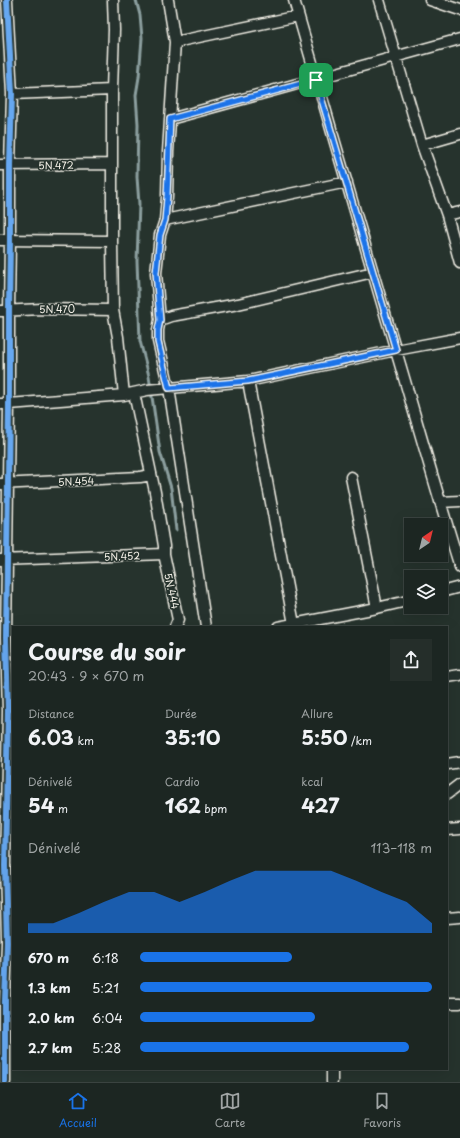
<!DOCTYPE html>
<html lang="fr">
<head>
<meta charset="utf-8">
<style>
	:root { --surface:#1c2622; --page:#252e2a; --text:#f1f3f6; --muted:#a0a5a5; --line:#3a4340; --accent:#1a73e8 }
	body { margin:0; font-family:"Playpen Sans",sans-serif; background:var(--page); color:var(--text); height:100vh; display:flex; flex-direction:column; font-size:15px; white-space:nowrap }
	* { box-sizing:border-box; margin:0 }
	p { font-size:13px; color:var(--muted) }
	.icon { flex:none; width:22px; height:22px; fill:none; stroke:currentColor; stroke-width:2; stroke-linecap:round; stroke-linejoin:round }
	.map { position:relative; flex:1; overflow:hidden }
	.details { position:absolute; left:12px; top:626px; width:436px; height:444px; display:flex; flex-direction:column; background:var(--surface); border-radius:0px; box-shadow:0 4px 16px #0002,0 0 0 1px var(--line) }
	.details>* { flex:none }
	.needle { width:26px; rotate:35deg }
	.fabs { position:absolute; left:404px; top:518px; display:grid; gap:8px }
	.fabs a { display:grid; place-items:center; width:44px; height:44px; border-radius:0px; background:var(--surface); box-shadow:0 4px 16px #0002,0 0 0 1px var(--line); font-size:20px }
	.pin { position:absolute; display:grid; place-items:center; width:34px; height:34px; color:#fff; margin:-17px; border-radius:8px; box-shadow:0 2px 6px #0006 }
	.round { display:grid; place-items:center; flex:none; width:42px; height:42px; border-radius:0px; background:var(--page) }
	.headline { display:flex; align-items:center; justify-content:space-between; height:68px; padding:0 16px }
	h1 { font-size:22px; font-weight:700; line-height:30px }
	.metrics { display:grid; grid-template-columns:repeat(3,1fr); gap:6px; height:68px; padding:4px 16px }
	.metrics div { display:grid; align-content:center }
	.metrics b { font-size:20px; font-weight:700 }
	.metrics small { font-size:11px; font-weight:400 }
	.metrics p { font-size:11px }
	.chart { height:112px; padding:8px 16px }
	.chart p { display:flex; justify-content:space-between }
	.chart svg { width:100%; height:72px; margin-top:4px; fill:var(--accent); opacity:.7 }
	ul { padding:0 16px; list-style:none; font-size:13px }
	li { display:grid; grid-template-columns:64px 48px 1fr; align-items:center; height:30px }
	li i { height:10px; border-radius:5px; background:var(--accent) }
	.tab-bar { display:flex; justify-content:space-around; align-items:center; height:56px; border-top:1px solid var(--line); background:var(--surface); font-size:11px; color:var(--muted) }
	.tab-bar a { display:grid; justify-items:center; gap:2px }
	.tab-bar .current { color:var(--accent) }
	.map>svg:first-child { display:block }
	.lines { fill:none; stroke-linecap:round; stroke-linejoin:round }
	.stream { stroke:#8c9f9f; stroke-width:3 }
	.street-casing { stroke:#f4f1e8; stroke-width:13 }
	.street { stroke:#26332d; stroke-width:10 }
	.cycleway-casing { stroke:#26332d; stroke-width:8 }
	.cycleway { stroke:#66a8f1; stroke-width:6 }
	.route-casing { stroke:#fff; stroke-width:8 }
	.route { stroke:#1a73e8; stroke-width:5 }
	.labels { text-anchor:middle; stroke-width:3; stroke-linejoin:round; paint-order:stroke }
	.street-label { font-size:10px; fill:#f4f1e8; stroke:#26332d }
</style>
</head>
<body>
<div class="map">
<svg width="460" height="1082" viewBox="0 0 460 1082">
	<rect width="100%" height="100%" fill="#26332d"/>
	<filter id="ink" filterUnits="userSpaceOnUse"><feTurbulence type="fractalNoise" baseFrequency=".025" numOctaves="2"/><feDisplacementMap in="SourceGraphic" scale="8" xChannelSelector="R" yChannelSelector="G"/><feConvolveMatrix kernelMatrix="1 2 1 2 8 2 1 2 1" color-interpolation-filters="sRGB"/></filter>
	<g filter="url(#ink)">
		<g class="lines">
			<path class="stream" d="M136,0L140,15L142,38L139,77L136,95L138,124L137,177L139,204L137,261L140,341L149,376L160,452L171,488L176,530"/>
			<defs>
				<path id="street" d="M113,0L114,30L112,90V241L113,310L118,337L124,395
					M294,0C324,106 355,211 386,317C411,400 434,484 460,567
					M379,0L422,145L447,215L460,263
					M430,0L460,10
					M175,42L298,16
					M12,94L112,90
					M170,119L460,39
					M422,145L460,134
					M0,165L112,164
					M447,215L460,212
					M165,220L347,182
					M0,240L112,241
					M0,311L42,309L113,310
					M160,320L156,273L160,235L165,220L167,197L168,152L175,42L168,0
					M248,381L294,624
					M134,393L155,492L164,546V554L178,620L175,627
					M0,404H9L124,395L147,390L248,381L396,350L460,338
					M351,477L377,608
					M0,484L140,477L151,475
					M440,502L460,501
					M0,560L164,554
					M441,592L460,587
					M206,627L169,388L158,341V330L160,320L171,316L238,304L373,272
					M278,627L377,608L411,600
					M447,677L460,675
					M447,764L460,762
					M447,794L460,784
					M447,830L460,829
					M447,918L460,917
					M447,1003H460
					M332,1069V1082
					M5,1082V1001L7,942L5,866L8,711L6,638L9,404V311L10,240V165L12,94L7,0"/>
			</defs>
			<use href="#street" class="street-casing"/>
			<use href="#street" class="street"/>
			<defs>
				<path id="cycleway" d="M5,1082V1001L7,942L5,866L8,711L6,638L9,404V311L10,240V165L12,94L7,0"/>
			</defs>
			<use href="#cycleway" class="cycleway-casing"/>
			<use href="#cycleway" class="cycleway"/>
		</g>
	</g>
	<g class="lines" filter="url(#ink)">
		<defs>
			<path id="route" d="M316,80L396,350L248,381L169,388L158,342V330L160,320L156,273L160,235L165,220L167,197L170,119Z"/>
		</defs>
		<use href="#route" class="route-casing"/>
		<use href="#route" class="route"/>
	</g>
	<g class="labels">
		<g class="street-label">
			<text transform="translate(56 165) rotate(-1)" y="4">5N.472</text>
			<text x="57" y="313">5N.470</text>
			<text transform="translate(76 481) rotate(-3)" y="4">5N.454</text>
			<text transform="translate(122 556) rotate(-2)" y="4">5N.452</text>
			<text transform="translate(172 591) rotate(78)" y="4">5N.444</text>
		</g>
	</g>
</svg>
<div class="fabs">
<a><svg class="needle" viewBox="-14 -14 28 28"><path d="M0-13l5 13h-10z" fill="#e53935"/><path d="M0 13l5-13h-10z" fill="#a0a5a5"/></svg></a>
<a><svg class="icon" aria-label="layers" viewBox="0 0 24 24"><path d="M12 4l9 5-9 5-9-5zM3 14l9 5 9-5"/></svg></a>
</div>
<div class="pin" style="left:316px;top:80px;background:#1e9e55"><svg class="icon" aria-label="arrive" viewBox="0 0 24 24"><path d="M6 21V4h12l-3 4 3 4H6"/></svg></div>
<section class="details">
<div class="headline"><div><h1>Course du soir</h1><p>20:43 · 9 × 670 m</p></div><a class="round"><svg class="icon" aria-label="share" viewBox="0 0 24 24"><path d="M12 15V3M7 8l5-5 5 5M5 13v7h14v-7"/></svg></a></div>
<div class="metrics">
<div><p>Distance</p><b>6.03<small> km</small></b></div>
<div><p>Durée</p><b>35:10</b></div>
<div><p>Allure</p><b>5:50<small> /km</small></b></div>
</div>
<div class="metrics">
<div><p>Dénivelé</p><b>54<small> m</small></b></div>
<div><p>Cardio</p><b>162<small> bpm</small></b></div>
<div><p>kcal</p><b>427</b></div>
</div>
<div class="chart"><p><span>Dénivelé</span>113–118 m</p>
<svg viewBox="0 0 160 44" preserveAspectRatio="none"><path d="M0 44V38L10 38L20 32L30 25L40 19L50 19L60 25L70 19L80 12L90 6L100 6L110 6L120 6L130 12L140 19L150 25L160 38V44z"/></svg>
</div>
<ul>
<li><b>670 m</b>6:18<i style="width:52%"></i></li>
<li><b>1.3 km</b>5:21<i style="width:100%"></i></li>
<li><b>2.0 km</b>6:04<i style="width:60%"></i></li>
<li><b>2.7 km</b>5:28<i style="width:92%"></i></li>
</ul>
</section>
</div>
<nav class="tab-bar">
<a class="current"><svg class="icon" aria-label="home" viewBox="0 0 24 24"><path d="M3 11l9-7 9 7M6 9v11h12V9"/></svg>Accueil</a>
<a><svg class="icon" aria-label="map" viewBox="0 0 24 24"><path d="M3 6l6-2 6 2 6-2v14l-6 2-6-2-6 2zM9 4v14M15 6v14"/></svg>Carte</a>
<a><svg class="icon" aria-label="saved" viewBox="0 0 24 24"><path d="M7 4h10v16l-5-4-5 4z"/></svg>Favoris</a>
</nav>
</body>
</html>
